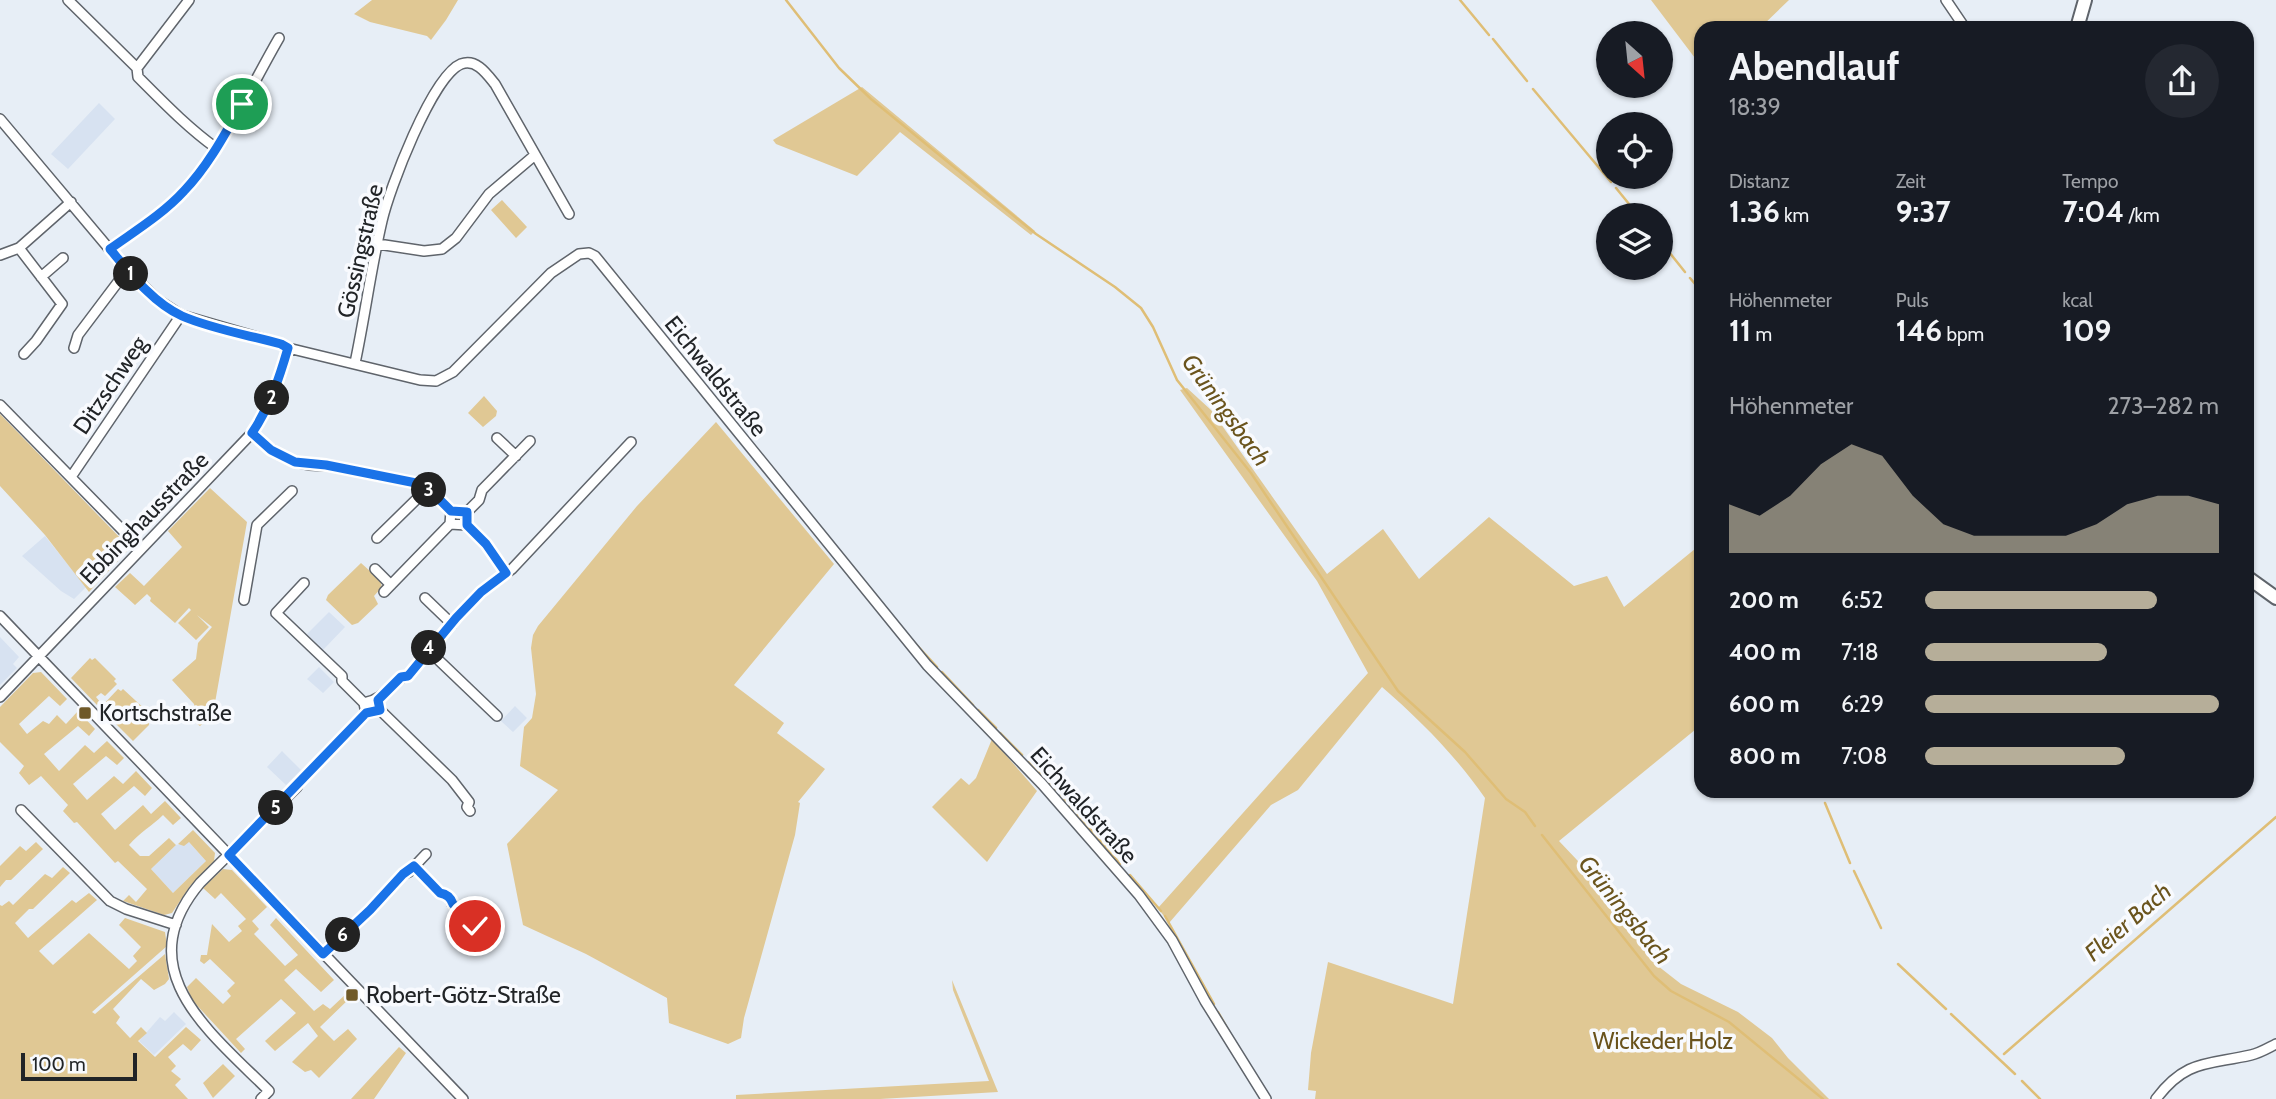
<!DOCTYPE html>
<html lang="de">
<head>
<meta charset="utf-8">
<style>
	:root { --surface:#171b24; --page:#242831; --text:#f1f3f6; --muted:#9ea1a6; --accent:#b6ae99 }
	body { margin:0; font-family:Cabin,sans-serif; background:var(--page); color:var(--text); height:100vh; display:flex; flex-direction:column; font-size:26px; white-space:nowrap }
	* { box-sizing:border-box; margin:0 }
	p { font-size:23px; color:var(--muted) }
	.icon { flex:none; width:38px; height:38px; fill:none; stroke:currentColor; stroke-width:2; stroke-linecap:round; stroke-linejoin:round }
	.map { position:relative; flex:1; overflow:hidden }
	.drawer { position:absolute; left:1694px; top:21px; width:560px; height:777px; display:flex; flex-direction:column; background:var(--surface); border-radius:21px; box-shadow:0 2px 5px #0004 }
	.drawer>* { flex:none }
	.needle { width:46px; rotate:153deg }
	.buttons { position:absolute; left:1596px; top:21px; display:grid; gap:14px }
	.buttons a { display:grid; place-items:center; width:77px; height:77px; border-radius:50%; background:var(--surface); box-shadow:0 2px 5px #0004; font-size:35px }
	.scale { position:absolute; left:21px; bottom:18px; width:116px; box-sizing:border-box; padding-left:7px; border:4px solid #212427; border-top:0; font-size:19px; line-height:24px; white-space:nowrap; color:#212427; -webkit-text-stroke:5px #f8fafe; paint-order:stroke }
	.pin { position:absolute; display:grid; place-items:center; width:60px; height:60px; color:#fff; margin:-30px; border:4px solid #fff; border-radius:50%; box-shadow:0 2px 7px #0007 }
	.km { position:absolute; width:35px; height:35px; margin:-18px; border-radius:50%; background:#222; color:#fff; font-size:19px; line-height:35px; text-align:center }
	.round { display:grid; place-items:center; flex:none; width:74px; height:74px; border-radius:37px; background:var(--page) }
	.head { display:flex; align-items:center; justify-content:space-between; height:119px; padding:0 35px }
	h1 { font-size:38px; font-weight:800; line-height:52px }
	.stats { display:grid; grid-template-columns:repeat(3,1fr); gap:10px; height:119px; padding:7px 35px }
	.stats div { display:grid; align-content:center }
	.stats b { font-size:30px; font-weight:800 }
	.stats small { font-size:19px; font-weight:400 }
	.stats p { font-size:19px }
	.chart { height:196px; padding:14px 35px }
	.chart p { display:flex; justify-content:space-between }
	.chart svg { width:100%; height:126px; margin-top:7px; fill:var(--accent); opacity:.7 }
	ul { padding:0 35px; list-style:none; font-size:23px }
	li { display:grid; grid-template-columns:112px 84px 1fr; align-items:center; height:52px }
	li i { height:18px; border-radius:9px; background:var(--accent) }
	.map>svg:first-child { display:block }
	.built { fill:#d7e2f1 }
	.green { fill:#e0c894 }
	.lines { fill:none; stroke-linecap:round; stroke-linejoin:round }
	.stream { stroke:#dfbe76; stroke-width:2.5 }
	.street-casing { stroke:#5f646b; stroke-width:12 }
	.secondary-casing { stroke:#5f646b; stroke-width:16 }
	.street { stroke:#fff; stroke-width:9 }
	.secondary { stroke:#fff; stroke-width:12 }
	.route-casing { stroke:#fff; stroke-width:14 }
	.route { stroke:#1a73e8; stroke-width:9 }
	.poi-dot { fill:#6f5928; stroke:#f8fafe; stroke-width:2.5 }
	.labels { text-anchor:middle; stroke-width:7; stroke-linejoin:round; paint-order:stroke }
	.street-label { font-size:23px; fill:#212427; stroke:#f8fafe }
	.poi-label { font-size:23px; fill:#212427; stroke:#f8fafe; text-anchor:start }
	.park-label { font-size:23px; fill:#69521b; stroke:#f8fafe }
	.water-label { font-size:24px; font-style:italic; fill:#6a541d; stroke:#f8fafe }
</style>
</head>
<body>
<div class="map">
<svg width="2276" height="1099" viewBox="0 0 2276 1099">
	<rect width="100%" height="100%" fill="#e7eef6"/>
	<path class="built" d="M99,103L115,119L68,169L51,154Z
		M45,536L86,587L74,599L61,591L22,556Z
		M329,612L345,627L323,650L307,634Z
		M0,637L19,657L13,664L17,668L0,685Z
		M319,667L334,682L323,693L307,679Z
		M515,706L527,718L513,732L501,721Z
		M282,751L301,770L286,785L267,767Z
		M189,842L206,861L173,893L151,869L176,845Z
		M174,1012L186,1024L154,1055L139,1041L160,1017L165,1021Z"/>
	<path class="green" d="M372,0H458L446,20L431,40L427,36L370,22L354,14Z
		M1651,0H1789L1760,28H1701V66Z
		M862,87L1035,231L1031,235L900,132L857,176L776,144L773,140Z
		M502,200L527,227L516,238L491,210Z
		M1187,388L1211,410L1327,574L1383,529L1419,579L1489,517L1574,586L1607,576L1624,607L1701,544V725L1559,841L1613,898L1658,966L1681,984L1738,1012L1772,1038L1788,1058L1829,1099H1315L1316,1091L1308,1090L1311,1053L1328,962L1453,1004L1485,798C1456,756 1420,720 1382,687L1298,790L1271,805L1169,923L1158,908L1368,673L1317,581L1180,390Z
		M484,396L497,411L496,416L483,427L468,413Z
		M0,414L128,546L129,549L89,592L45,535L0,486Z
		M716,422L834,564L734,685L784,723L777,733L825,769L798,802L800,803L795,835L744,1018L741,1038L728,1044L669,1023L667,998L586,954L523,925L507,844L558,790L520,766L524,727L532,718L536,694L531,648L533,635L538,626L637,506Z
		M210,488L247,522L213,714L200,726L193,721L196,714L194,704L172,680L196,659L198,643L212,627L197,615L209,627L196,640L178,623L191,610L189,608L175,623L150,601L151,598L147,594L135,605L115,587L130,573L144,586L182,547L168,531Z
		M361,563L380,580L382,587L374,596L378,604L358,623L352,625L326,600L328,595Z
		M90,658L92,660L95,658L116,679L114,681L117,684L105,696L101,693L96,697L100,702L97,705L71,678Z
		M41,672L67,699L60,706L49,696L19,724L27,734L43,721L49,724L57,715L66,724L78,711L95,729L89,736L78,726L44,754L59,771L85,745L94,753L107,741L124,758L117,765L106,756L73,784L87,800L114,776L123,784L136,771L152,788L145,796L134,786L101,814L115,830L143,805L151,814L165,801L181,818L173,825L163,815C152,826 140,832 129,845L140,856H149L169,838L176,845L151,869L173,893L206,861L189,842L184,846L178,844L193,830L215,853L214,861L190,886L172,913L164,915L123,901L129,895L136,902L147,889L118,861L115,863L77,822L74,823L63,811L68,805L41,776L29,785L19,773L24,766L0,742V707L33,673Z
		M118,689L121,691L123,689L148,712L149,725L133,741L100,708Z
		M992,739L1037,791L987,862L932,807L961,778L969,785L976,778Z
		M36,842L43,849L11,880H6L0,887V866L20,846L26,851Z
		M63,867L70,873L33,909H29L15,923L28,938L72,900L76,903L89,893L97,900L39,951L53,965L89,933L129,969L137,961L133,956L141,947L119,925L125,918L165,932L167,946L92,1012L95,1014L165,954L169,979L165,984L154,990L141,979L113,1009L120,1017L116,1023L130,1038L141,1027L147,1033L138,1041L155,1057L186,1027L201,1040L191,1051L183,1044L168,1057L176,1066L171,1071L181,1079L175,1085L188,1099H0V905L2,906L9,901L13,905L45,874L52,878Z
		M223,869L232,870L267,907L252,921L259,929L254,934L285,966L298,955L270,925L276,918L334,980L321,992L296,969L284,980L314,1011L323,1004L330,1009L347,993L351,997L320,1027L334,1041L348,1029L357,1039L319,1078L311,1070L305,1072L292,1062L318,1036L308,1023L275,1051L265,1041L296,1013L281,999L236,1039L245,1049L241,1053L192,1000L187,987L196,978L223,1004L231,996L227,991L235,983L210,959L204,964L200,961L201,955H207L212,924L229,942L242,931L238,926L246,919L221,893L215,899L203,888Z
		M952,980L998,1092L880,1099H736V1095L989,1081L953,990Z
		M399,1047L406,1053L374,1099H351Z
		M223,1064L235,1076L213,1098L203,1083Z"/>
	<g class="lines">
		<path class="stream" d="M786,0L839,68L871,99L1036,234L1115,287L1141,308L1153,327L1177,380L1251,473L1398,691L1465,752L1506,799L1525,812L1535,826
			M1460,0L1489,35
			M1493,39L1527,81
			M1533,89L1611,182
			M1616,188L1638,215
			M1661,242L1685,272
			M1690,278L1701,291
			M913,641L937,667
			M942,672L973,705
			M978,710L996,728
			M1000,733L1022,755
			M1029,762L1055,790
			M1820,791L1822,796
			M1061,795L1120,864
			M1825,803L1850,863
			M1542,835L1654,976L1671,991L1729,1022L1823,1099
			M1854,871L1881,928
			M1130,875L1161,911
			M1165,916L1214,1004
			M1898,964L1946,1009
			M1218,1012L1230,1033
			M1951,1014L2015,1074
			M2004,1054L2276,817
			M2022,1081L2040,1099"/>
		<defs>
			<path id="street" d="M68,0L137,68L138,77C163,102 187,127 216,148
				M1946,0L1965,28
				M137,68L189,0
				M0,119L127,270L158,300L181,315L281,344L288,348L420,380L436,381L453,372L551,273L579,254L589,253L595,256L927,665L1042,784L1139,895L1172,940L1205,1001L1266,1099
				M378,244L424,251L442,249L456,238L489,194L535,155
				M19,248L62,304L36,341L24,354
				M110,249C136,230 165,213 186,189C225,145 250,88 279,38
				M0,255L19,248L71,202
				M41,277L63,258
				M74,348L78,335L127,270
				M355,363C365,316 371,268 382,221C389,190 432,76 461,64C476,58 487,74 495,84L569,214
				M0,405L141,549
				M252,433C270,452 298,469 326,465L416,483L433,493L451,511L450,524L467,525
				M497,438L516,456
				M71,477L181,315
				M451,511L467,512V525L486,544L506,573
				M467,512L479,500L482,490L530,441
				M377,538L427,489
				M375,569L391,585
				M304,583L276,613L342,676V681L364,703
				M384,592L450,524
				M425,598L452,624
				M244,600L257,525L292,491
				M0,616L463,1099
				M428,650L497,716
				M0,697L252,433C270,406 279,379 288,348
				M380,710L452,780L469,802L467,807L470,811
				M366,713L364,703C389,698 389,680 408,676L456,618L481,592L512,569L631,442
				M21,810L110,901L126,909L176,925
				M414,866L440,893C447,894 451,898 452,904L475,926
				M323,954L370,910L403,874L409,872L426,854
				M261,1099L269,1091C210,1032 127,970 200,883L297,787L299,782L366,713L380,710L378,700
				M2156,1099C2186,1059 2208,1065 2251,1055C2260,1053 2268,1048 2276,1044"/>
			<path id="secondary" d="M2077,28L2085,0
				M2247,577L2276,598"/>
		</defs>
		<use href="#street" class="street-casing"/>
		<use href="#secondary" class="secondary-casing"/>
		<use href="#street" class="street"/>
		<use href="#secondary" class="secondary"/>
	</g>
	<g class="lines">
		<defs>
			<path id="route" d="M242,104C225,134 208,166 184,191C163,214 135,231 110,249C130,273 153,303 182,316C212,329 248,335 281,344L288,348C279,379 270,406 252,433L271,450L295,462L326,465L416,483L433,493L451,511L467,512V525L486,544L506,573L481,592L456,618L408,676L401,677L378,700L380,710L366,713L229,855L323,954L370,910L403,874L414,866L440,893C447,894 451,898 453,904L475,926"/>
		</defs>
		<use href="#route" class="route-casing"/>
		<use href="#route" class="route"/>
	</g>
	<g class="poi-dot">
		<rect x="78" y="706" width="14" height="14" rx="3.5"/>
		<rect x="345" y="988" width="14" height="14" rx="3.5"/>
	</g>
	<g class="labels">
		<g class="street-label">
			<text transform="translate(360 251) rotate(-77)" y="8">Gössingstraße</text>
			<text transform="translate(716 376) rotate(51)" y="8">Eichwaldstraße</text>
			<text transform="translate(110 385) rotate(-56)" y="8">Ditzschweg</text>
			<text transform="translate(144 518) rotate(-46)" y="8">Ebbinghausstraße</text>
			<text transform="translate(1084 805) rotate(48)" y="8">Eichwaldstraße</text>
		</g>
		<g class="poi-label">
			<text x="99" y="721">Kortschstraße</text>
			<text x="366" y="1003">Robert-Götz-Straße</text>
		</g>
		<g class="park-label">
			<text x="1663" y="1049">Wickeder Holz</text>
		</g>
		<g class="water-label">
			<text transform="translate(1226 410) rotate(54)" y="8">Grüningsbach</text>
			<text transform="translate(1625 910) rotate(51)" y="8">Grüningsbach</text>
			<text transform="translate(2128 922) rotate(-41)" y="8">Fleier Bach</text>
		</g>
	</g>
</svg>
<div class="buttons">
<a><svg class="needle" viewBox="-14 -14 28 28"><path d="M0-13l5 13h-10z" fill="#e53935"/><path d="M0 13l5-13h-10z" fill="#9ea1a6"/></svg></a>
<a><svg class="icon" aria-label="locate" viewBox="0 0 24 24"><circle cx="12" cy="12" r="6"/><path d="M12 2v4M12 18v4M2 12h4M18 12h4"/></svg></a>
<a><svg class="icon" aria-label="layers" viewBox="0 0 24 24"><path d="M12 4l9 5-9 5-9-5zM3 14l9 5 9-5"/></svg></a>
</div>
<div class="scale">100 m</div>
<div class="pin" style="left:242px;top:104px;background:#1e9e55"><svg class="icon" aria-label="arrive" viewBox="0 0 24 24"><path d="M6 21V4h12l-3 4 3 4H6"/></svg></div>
<div class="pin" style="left:475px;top:926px;background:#d93025"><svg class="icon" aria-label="check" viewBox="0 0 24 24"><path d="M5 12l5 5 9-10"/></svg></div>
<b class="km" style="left:131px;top:274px">1</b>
<b class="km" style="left:272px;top:398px">2</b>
<b class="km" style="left:429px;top:490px">3</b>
<b class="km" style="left:429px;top:648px">4</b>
<b class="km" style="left:276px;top:808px">5</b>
<b class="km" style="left:343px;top:935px">6</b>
<section class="drawer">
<div class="head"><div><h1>Abendlauf</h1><p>18:39</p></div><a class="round"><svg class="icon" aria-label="share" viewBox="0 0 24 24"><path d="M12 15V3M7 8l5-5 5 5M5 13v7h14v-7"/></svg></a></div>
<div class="stats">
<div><p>Distanz</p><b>1.36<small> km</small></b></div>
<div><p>Zeit</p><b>9:37</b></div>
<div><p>Tempo</p><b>7:04<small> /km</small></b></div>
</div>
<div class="stats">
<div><p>Höhenmeter</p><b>11<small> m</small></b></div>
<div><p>Puls</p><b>146<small> bpm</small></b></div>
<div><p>kcal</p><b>109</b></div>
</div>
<div class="chart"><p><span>Höhenmeter</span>273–282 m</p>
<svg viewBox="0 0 160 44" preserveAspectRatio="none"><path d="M0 44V27L10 31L20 24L30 13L40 6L50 10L60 24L70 34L80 38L90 38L100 38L110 38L120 34L130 27L140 24L150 24L160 27V44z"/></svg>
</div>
<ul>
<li><b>200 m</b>6:52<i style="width:79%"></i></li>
<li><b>400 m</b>7:18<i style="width:62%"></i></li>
<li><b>600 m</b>6:29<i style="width:100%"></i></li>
<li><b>800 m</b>7:08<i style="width:68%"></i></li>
</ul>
</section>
</div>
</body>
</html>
